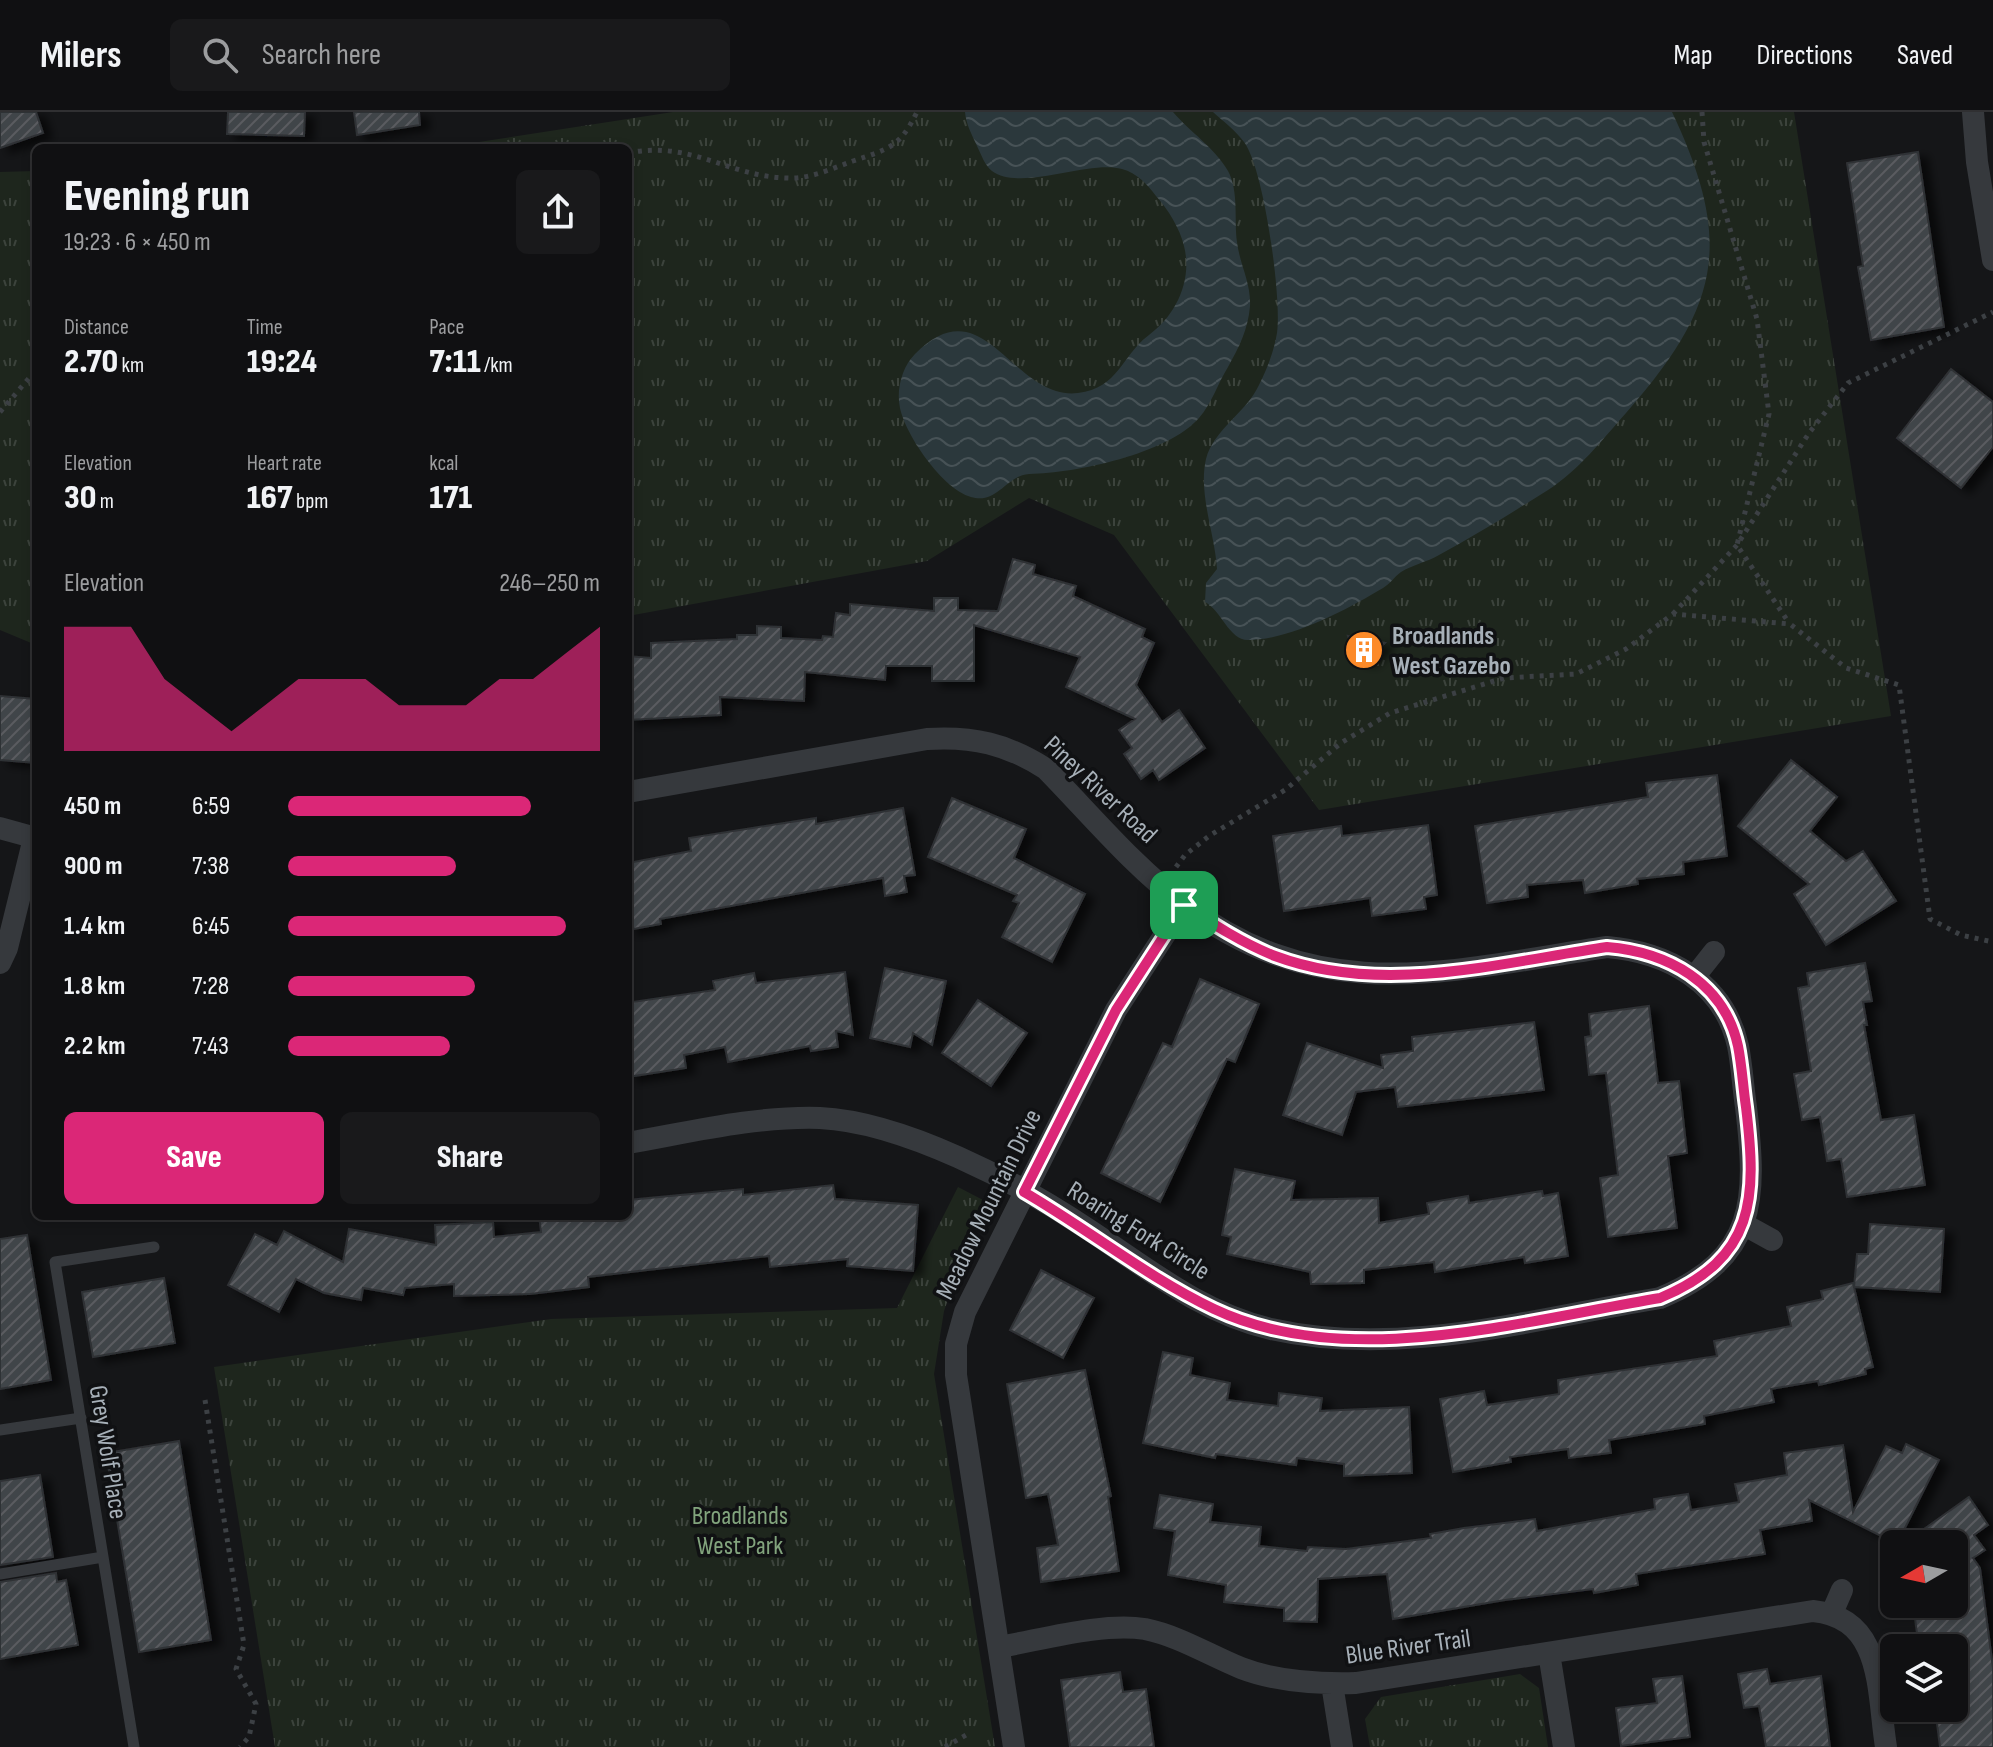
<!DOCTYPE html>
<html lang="en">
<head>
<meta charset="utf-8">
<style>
	:root { --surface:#101012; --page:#19191b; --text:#f1f3f6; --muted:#9c9d9f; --line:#303032; --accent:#db2777 }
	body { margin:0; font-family:"Sofia Sans Condensed",sans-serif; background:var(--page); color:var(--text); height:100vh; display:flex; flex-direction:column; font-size:30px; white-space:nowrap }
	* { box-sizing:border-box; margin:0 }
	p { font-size:26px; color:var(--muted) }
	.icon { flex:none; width:44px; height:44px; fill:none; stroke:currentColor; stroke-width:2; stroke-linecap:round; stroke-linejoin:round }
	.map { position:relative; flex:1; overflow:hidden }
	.panel { position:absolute; left:32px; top:32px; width:600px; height:1076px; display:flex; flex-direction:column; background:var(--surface); border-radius:12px; box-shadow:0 4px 12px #0003,0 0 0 2px var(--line) }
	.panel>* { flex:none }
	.needle { width:52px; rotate:261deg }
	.tools { position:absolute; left:1880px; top:1418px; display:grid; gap:16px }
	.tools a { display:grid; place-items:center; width:88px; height:88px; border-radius:12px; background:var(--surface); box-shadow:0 4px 12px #0003,0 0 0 2px var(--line); font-size:40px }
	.pin { position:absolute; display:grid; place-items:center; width:68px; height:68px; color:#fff; margin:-34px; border-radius:16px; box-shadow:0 4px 12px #0006 }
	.round { display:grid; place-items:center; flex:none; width:84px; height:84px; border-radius:12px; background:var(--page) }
	.summary { display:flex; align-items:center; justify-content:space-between; height:136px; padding:0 32px }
	h1 { font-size:44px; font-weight:800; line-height:60px }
	.stats { display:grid; grid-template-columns:repeat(3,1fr); gap:12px; height:136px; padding:8px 32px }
	.stats div { display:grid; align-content:center }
	.stats b { font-size:34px; font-weight:800 }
	.stats small { font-size:22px; font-weight:400 }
	.stats p { font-size:22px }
	.chart { height:224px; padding:16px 32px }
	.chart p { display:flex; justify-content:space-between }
	.chart svg { width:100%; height:144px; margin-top:8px; fill:var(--accent); opacity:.7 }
	.cta { display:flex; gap:16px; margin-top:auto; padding:16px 32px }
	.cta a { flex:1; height:92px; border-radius:12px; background:var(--accent); color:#fff; font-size:32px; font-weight:800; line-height:92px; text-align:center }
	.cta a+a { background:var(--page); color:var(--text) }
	ul { padding:0 32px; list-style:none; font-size:26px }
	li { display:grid; grid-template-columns:128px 96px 1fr; align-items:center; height:60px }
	li i { height:20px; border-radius:10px; background:var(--accent) }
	header { display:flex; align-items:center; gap:48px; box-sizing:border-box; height:112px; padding:0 40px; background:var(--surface); border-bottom:2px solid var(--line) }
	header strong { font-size:38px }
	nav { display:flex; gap:44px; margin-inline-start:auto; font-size:28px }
	.search { width:560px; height:72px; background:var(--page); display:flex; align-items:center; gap:20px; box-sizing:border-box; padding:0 28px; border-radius:12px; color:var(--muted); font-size:30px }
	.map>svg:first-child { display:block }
	.grass { fill:url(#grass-tufts) }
	.water { fill:url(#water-waves) }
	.building { fill:url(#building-hatch); stroke:#2f3034; stroke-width:2; filter:url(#shadow) }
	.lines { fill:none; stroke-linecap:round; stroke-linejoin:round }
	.path { stroke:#3c4044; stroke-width:5; stroke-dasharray:4 6; stroke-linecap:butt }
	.lane { stroke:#36393d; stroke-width:11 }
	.street { stroke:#36393d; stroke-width:22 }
	.route-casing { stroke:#fff; stroke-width:16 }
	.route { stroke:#db2777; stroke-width:10 }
	.labels { text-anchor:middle; stroke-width:7; stroke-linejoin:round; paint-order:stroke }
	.poi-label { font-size:26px; font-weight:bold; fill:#a7b0b8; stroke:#101113; text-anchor:start }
	.street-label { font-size:26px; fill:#a7b0b8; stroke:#101113 }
	.park-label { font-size:26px; fill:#82a47d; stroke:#101113 }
</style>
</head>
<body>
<header>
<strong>Milers</strong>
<div class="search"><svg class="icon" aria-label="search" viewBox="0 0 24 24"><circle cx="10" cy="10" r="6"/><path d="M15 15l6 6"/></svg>Search here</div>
<nav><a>Map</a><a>Directions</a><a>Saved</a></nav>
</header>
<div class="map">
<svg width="1993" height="1635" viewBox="0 0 1993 1635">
	<defs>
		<pattern id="grass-tufts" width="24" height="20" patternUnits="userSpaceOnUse" patternTransform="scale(2)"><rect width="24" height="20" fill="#1e261d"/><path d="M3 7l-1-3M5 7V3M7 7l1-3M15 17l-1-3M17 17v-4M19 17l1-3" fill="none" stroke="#3c433c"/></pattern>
		<pattern id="water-waves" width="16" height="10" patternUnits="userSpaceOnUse" patternTransform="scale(2)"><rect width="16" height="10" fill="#2b383c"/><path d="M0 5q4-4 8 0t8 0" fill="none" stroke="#475256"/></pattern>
		<pattern id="building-hatch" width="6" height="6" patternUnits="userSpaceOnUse" patternTransform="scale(2)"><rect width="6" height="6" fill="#414448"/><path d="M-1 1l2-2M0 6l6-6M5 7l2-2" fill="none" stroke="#5a5c60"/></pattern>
		<filter id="shadow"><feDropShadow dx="9" dy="5" stdDeviation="4" flood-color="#0009"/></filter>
	</defs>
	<rect width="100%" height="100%" fill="#151618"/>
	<path class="grass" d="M673,0H1794L1891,604L1319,698L1114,423L1029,386L927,449L628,504V36H440Z
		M36,59V533L0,518V60Z
		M958,1075L983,1088L944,1199L934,1262L995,1635H275L214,1255L551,1207L897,1196Z
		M1520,1562L1539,1576L1548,1635H1370L1365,1607L1381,1585Z"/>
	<path class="water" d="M965,0H1173C1190,20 1215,36 1228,59C1239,79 1234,108 1237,130C1240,154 1251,170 1250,194C1248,218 1239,235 1228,255C1218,271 1212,291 1199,306C1167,342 1076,361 1029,362C1007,363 997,393 971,385C943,377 906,324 900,296C896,278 902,255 915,242C985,171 1012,289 1078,281C1119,276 1121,244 1149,223C1175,204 1193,169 1184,134C1180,117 1168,97 1156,84C1147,72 1137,61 1122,57C1087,48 1021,80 992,59C985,54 981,42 977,34C972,23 966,12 965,0Z
		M1213,0H1672C1734,131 1720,194 1626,301C1602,328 1579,358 1548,378C1513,400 1476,423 1439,443C1427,450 1412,453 1401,460C1394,465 1390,472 1383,476C1348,497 1290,528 1248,528C1229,528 1221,498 1205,490L1206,471L1217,457C1215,422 1198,382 1206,347C1214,317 1246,301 1259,273C1267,257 1274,239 1277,221C1282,187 1264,56 1244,30C1236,19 1223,9 1213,0Z"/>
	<path class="building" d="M0,0H36L43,21L0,36Z
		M228,0H305L304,24L227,22Z
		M354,0H419L420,13L357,23Z
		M1918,40L1944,215L1871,228L1858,155L1863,154L1847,51Z
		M1951,257L1993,290V335L1961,376L1897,326Z
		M1013,447L1035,453L1033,462L1076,474L1073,484L1145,517L1142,525L1154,531L1136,573L1162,610L1179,598L1205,636L1159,668L1153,658L1141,667L1124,642L1132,636L1119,618L1135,607L1066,575L1080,545L974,513V569H932V554H886L885,568L805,560L804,589L720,585L721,603L628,608V544L651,546V531L737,527V523H757V514L781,515V526L822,528L823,524L833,525L836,501L850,503V492L934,499V486H958V498L998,499Z
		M1348,524L1385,531L1368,549L1356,547Z
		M0,584L36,587V651L0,648Z
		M1791,648L1837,685L1810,719L1846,749L1863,739L1896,789L1826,833L1794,782L1809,772L1738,714Z
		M1717,663L1727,744L1683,750L1684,762L1637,767L1638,772L1585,781L1583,768L1527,773L1528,785L1487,791L1475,714L1648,685L1646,671Z
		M952,686L1026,717L1014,746L1085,782L1052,850L1002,825L1019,791L1013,789L1017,783L928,745Z
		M903,696L915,763L904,764L907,780L885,784L883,766L660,807L661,812L628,818V751L691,739L689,726L816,706V712Z
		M1428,713L1437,783L1424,785L1426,797L1372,804L1370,786L1284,799L1273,724L1341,714L1342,724Z
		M1865,851L1872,889L1863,890L1867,913H1864L1881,1008L1914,1003L1925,1073L1847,1085L1841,1047L1827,1049L1820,1005L1802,1008L1794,962L1811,959L1798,876L1809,874L1807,861Z
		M885,856L946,869L932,933L913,921L910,935L870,926Z
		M845,860L853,923L836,919L838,935L811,939L810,934L728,950L725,935L684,943L686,956L628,965V901H633L632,890L715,878L713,869L754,861L756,871Z
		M1200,867L1259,892L1235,950L1227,947L1160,1090L1101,1061L1163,931L1172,935Z
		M978,888L1027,921L991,974L942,941Z
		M1649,894L1658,971L1679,969L1687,1041L1668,1044L1677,1116L1608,1125L1600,1066L1618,1063L1606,961L1589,963L1585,925L1591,924L1589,902Z
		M1534,910L1544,978L1398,995L1395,975L1356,980L1342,1023L1283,1003L1307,931L1383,956L1381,943L1413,939L1412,925Z
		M1235,1057L1295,1069L1291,1088L1378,1086L1379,1111L1429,1102L1427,1091L1468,1084L1469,1091L1542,1079L1543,1084L1558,1081L1568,1144L1525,1151L1524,1145L1435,1160L1434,1150L1364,1158V1171L1311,1172L1310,1160L1227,1142L1231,1125L1222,1123Z
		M833,1073L835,1087L918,1093L913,1159L847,1154L848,1147L770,1155L769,1144L588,1165L589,1175L530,1182L454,1184V1172L405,1176L403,1183L363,1176L361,1188L324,1181L296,1167L279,1200L228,1173L255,1122L277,1133L284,1119L343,1150L349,1117L436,1133L435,1113L493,1110L494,1125L541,1120L539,1104H628V1088L743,1077V1083Z
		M1870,1112L1944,1117L1940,1180L1854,1175L1857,1142H1868Z
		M27,1123L51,1268L0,1277V1127Z
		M1041,1158L1094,1186L1063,1246L1010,1218Z
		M164,1166L175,1231L93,1245L82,1180Z
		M1853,1171L1873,1255L1865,1257L1866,1262L1819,1273L1818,1269L1771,1277L1774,1290L1704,1304L1705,1312L1609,1328L1611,1341L1569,1346L1568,1337L1510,1345L1511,1350L1453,1360L1440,1287L1484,1279L1487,1293L1559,1282L1558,1268L1717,1244L1714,1229L1791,1214L1787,1195L1823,1187L1821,1179Z
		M1163,1240L1193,1246L1190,1263L1230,1271L1227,1288L1278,1294L1279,1281L1322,1286L1320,1299L1409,1295L1412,1361L1344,1364V1352L1297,1346L1296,1353L1216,1342L1215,1346L1143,1331Z
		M1085,1258L1111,1384L1108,1385L1119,1459L1041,1470L1037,1436L1058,1433L1048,1382L1026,1386L1007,1272Z
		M179,1329L211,1528L139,1540L106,1341Z
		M1906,1332L1939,1348L1897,1432L1809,1388L1812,1409L1760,1418L1765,1442L1636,1462L1638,1473L1594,1481L1593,1477L1505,1488L1393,1507L1387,1462L1318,1467L1317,1510L1284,1509V1496L1224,1490L1226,1473L1168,1463L1175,1419L1154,1416L1160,1383L1213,1392L1210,1410L1261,1415L1259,1434L1307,1439L1308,1435L1346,1437L1431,1426L1430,1422L1464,1416L1535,1407L1537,1419L1655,1397L1654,1387L1688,1382L1691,1398L1739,1390L1735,1372L1787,1363L1784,1341L1843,1333L1853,1400L1886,1334L1902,1341Z
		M40,1363L53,1445L0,1453V1369Z
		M1969,1385L1988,1413L1974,1423L1985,1438L1973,1446L1980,1456L1993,1556V1635H1940L1935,1596H1954V1536H1919L1913,1492H1954V1432H1903Z
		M56,1461L57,1470L66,1468L78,1533L0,1547V1470Z
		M1767,1557L1770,1572L1821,1564L1830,1635H1766L1759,1594L1744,1596L1738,1562Z
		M1120,1560L1123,1580L1146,1577L1154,1635H1070L1061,1568Z
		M1682,1564L1690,1625L1621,1634L1616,1596L1657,1591L1653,1567Z"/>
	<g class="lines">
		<path class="path" d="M1702,0L1704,30L1757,207L1769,302L1737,433L1789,511
			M628,41C692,28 728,65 788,66C811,67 833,56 853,49C889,37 900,35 917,0
			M0,300L36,258
			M1673,502L1737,433L1809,321L1848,271L1993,200
			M1176,755L1185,743L1209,724L1285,678L1341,631L1390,601L1504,566L1576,562L1626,537L1673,502L1790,512L1846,556L1899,573L1930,807L1961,823L1993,830
			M205,1288L244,1533L236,1557L256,1592L249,1625L240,1635
			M945,1635L966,1623"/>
		<path class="lane" d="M0,1318L81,1306
			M0,1462L103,1445
			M134,1635L55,1150L154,1135"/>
		<path class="street" d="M1973,0L1977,50L1993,148
			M628,680L927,627C973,624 1007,632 1046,657C1091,703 1134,755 1185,793C1323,897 1452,858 1607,835C1667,840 1724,870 1738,934C1742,954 1743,975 1746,995C1757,1087 1757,1146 1660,1186C1533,1207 1399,1246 1271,1217C1199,1200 1146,1155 1086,1116C1017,1070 903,1010 820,1006C755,1004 691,1020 628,1031
			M0,716L36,726
			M0,851L7,836L34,726
			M1695,864L1714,840
			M1743,1112L1772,1128
			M1832,1501L1842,1478
			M999,1535C1041,1528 1103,1510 1145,1517C1179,1524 1209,1543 1241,1556C1277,1570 1318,1572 1356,1571L1813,1499C1884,1506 1877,1579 1886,1635
			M1549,1541L1564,1635
			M1332,1572L1342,1635
			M1014,1635L956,1263V1232L965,1200L1116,898L1184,793"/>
	</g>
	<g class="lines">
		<defs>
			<path id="route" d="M1184,793C1213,812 1242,831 1275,844C1382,884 1498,851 1607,835C1667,840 1724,870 1738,934C1742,954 1743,975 1746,995C1757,1086 1756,1146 1660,1186C1521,1209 1347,1260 1214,1197C1147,1165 1088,1117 1024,1080L1116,898Z"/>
		</defs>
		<use href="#route" class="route-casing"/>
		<use href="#route" class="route"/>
	</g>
	<defs>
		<symbol id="building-disc" viewBox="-11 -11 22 22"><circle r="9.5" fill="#fc8a29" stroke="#101113"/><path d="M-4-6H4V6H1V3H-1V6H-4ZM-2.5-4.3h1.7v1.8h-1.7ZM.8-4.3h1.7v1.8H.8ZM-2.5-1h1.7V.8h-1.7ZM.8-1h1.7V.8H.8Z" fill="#fff"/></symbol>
	</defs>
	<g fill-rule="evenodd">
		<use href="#building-disc" x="1342" y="516" width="44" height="44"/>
	</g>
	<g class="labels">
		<g class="poi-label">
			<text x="1392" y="532">Broadlands<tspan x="1392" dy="30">West Gazebo</tspan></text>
		</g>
		<g class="street-label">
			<text transform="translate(1101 677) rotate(43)" y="9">Piney River Road</text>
			<text transform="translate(988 1092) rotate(-64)" y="9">Meadow Mountain Drive</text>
			<text transform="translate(1139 1118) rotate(32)" y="9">Roaring Fork Circle</text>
			<text transform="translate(109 1340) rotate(81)" y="9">Grey Wolf Place</text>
			<text transform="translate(1408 1534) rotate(-8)" y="9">Blue River Trail</text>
		</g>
		<g class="park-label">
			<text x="740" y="1412">Broadlands<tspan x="740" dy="30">West Park</tspan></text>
		</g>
	</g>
</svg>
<div class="tools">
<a><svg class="needle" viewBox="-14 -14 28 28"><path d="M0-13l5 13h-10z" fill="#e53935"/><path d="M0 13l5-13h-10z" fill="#9c9d9f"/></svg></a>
<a><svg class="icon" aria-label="layers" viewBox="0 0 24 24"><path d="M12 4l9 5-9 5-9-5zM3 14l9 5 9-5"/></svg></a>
</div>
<div class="pin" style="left:1184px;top:793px;background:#1e9e55"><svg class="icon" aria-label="arrive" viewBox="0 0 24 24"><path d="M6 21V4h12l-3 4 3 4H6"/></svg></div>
<section class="panel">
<div class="summary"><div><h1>Evening run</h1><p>19:23 · 6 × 450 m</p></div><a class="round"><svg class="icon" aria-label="share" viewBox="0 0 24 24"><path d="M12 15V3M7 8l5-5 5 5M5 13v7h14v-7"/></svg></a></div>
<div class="stats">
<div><p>Distance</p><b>2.70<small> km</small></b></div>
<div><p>Time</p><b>19:24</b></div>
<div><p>Pace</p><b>7:11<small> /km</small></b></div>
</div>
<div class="stats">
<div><p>Elevation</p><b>30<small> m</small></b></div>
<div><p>Heart rate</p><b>167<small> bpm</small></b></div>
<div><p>kcal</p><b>171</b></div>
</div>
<div class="chart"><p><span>Elevation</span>246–250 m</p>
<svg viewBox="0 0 160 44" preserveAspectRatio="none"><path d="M0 44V6L10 6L20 6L30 22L40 30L50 38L60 30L70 22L80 22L90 22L100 30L110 30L120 30L130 22L140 22L150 14L160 6V44z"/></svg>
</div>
<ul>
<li><b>450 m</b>6:59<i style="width:78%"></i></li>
<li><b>900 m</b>7:38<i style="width:54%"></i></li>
<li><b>1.4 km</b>6:45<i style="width:89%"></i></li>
<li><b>1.8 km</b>7:28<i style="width:60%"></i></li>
<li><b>2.2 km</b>7:43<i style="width:52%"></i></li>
</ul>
<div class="cta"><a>Save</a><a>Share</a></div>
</section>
</div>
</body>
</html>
